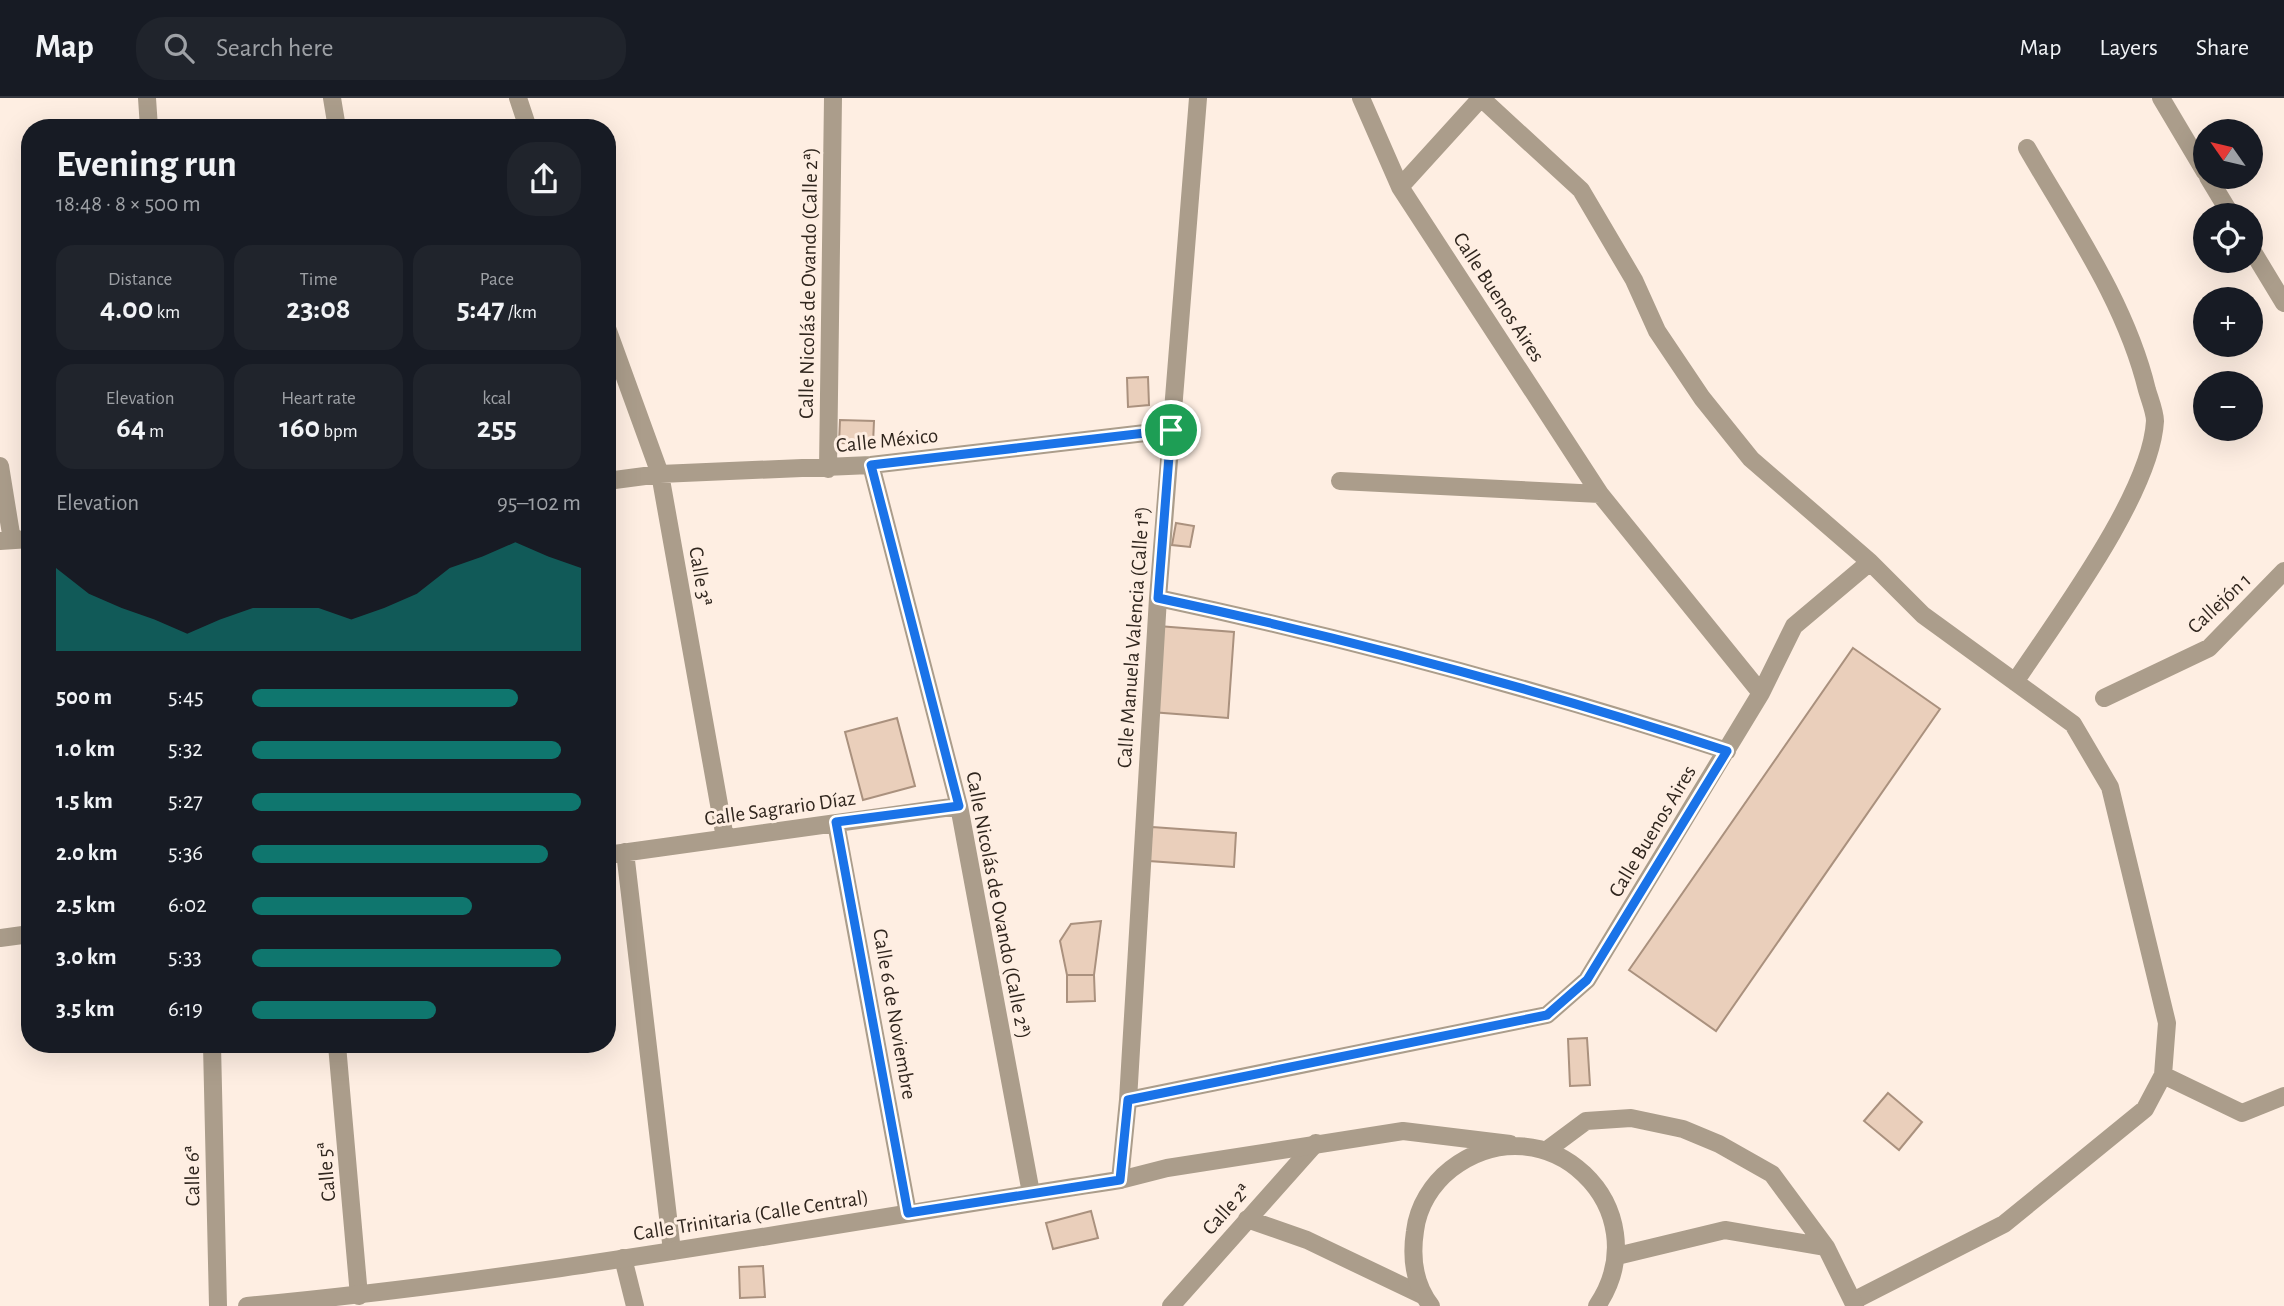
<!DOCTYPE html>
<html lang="en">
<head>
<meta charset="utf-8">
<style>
	:root { --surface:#171b24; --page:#20242c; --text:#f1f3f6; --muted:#9ea1a6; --line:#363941; --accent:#0f766e }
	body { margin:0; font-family:"Alegreya Sans",sans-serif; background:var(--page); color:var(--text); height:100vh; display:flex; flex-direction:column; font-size:26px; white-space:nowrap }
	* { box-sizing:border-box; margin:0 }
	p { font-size:23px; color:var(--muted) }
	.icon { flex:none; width:38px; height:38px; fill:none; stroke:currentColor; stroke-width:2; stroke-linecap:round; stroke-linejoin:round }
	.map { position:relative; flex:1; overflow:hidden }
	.sheet { position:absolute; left:21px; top:21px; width:595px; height:934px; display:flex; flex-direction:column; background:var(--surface); border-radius:28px; box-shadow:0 7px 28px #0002 }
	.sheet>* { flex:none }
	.needle { width:46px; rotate:304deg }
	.controls { position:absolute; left:2193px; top:21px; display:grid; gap:14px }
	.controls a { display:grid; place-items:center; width:70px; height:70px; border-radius:50%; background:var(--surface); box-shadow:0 7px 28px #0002; font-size:35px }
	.pin { position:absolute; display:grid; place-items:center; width:60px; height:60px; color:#fff; margin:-30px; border:4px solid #fff; border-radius:50%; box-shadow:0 2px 7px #0007 }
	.round { display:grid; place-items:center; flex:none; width:74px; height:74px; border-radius:28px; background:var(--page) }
	.head { display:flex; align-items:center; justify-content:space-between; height:119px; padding:0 35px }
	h1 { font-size:38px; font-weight:700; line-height:52px }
	.stats { display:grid; grid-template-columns:repeat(3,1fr); gap:10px; height:119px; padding:7px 35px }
	.stats div { display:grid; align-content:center; border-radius:18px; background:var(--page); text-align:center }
	.stats b { font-size:30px; font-weight:700 }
	.stats small { font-size:19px; font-weight:400 }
	.stats p { font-size:19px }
	.chart { height:196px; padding:14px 35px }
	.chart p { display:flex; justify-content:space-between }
	.chart svg { width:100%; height:126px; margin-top:7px; fill:var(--accent); opacity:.7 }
	ul { padding:0 35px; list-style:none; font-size:23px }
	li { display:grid; grid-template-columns:112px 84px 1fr; align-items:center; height:52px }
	li i { height:18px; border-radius:9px; background:var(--accent) }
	header { display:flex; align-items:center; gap:42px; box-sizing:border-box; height:98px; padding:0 35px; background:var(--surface); border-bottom:2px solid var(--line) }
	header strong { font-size:33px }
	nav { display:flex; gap:38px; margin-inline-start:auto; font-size:24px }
	.search { width:490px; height:63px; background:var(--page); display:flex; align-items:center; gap:18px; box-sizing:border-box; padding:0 24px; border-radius:28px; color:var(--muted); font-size:26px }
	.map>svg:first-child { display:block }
	.building { fill:#eacfbb; stroke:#aa917e; stroke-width:2 }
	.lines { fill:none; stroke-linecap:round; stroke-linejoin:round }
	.service { stroke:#ab9d8b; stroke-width:18 }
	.minor { stroke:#ab9d8b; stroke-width:18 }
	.tertiary { stroke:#ab9d8b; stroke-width:18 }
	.route-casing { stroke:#fff; stroke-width:14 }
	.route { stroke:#1a73e8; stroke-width:9 }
	.labels { text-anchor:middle; stroke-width:6; stroke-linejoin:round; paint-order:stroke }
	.street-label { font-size:21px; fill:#30261e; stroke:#feeee2 }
</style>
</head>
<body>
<header>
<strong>Map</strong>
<div class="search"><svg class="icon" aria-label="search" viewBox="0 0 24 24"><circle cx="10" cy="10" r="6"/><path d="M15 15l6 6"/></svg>Search here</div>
<nav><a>Map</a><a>Layers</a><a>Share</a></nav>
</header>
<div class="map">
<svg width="2284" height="1208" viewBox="0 0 2284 1208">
	<rect width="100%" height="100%" fill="#feeee2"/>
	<path class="building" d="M1148,279L1149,307L1128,309L1127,280Z
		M840,322L874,323L873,346L839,345Z
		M1176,425L1194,428L1190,449L1172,447Z
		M1158,528L1234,534L1228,620L1151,614Z
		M1853,550L1940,611L1716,933L1629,872Z
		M897,620L915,688L863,702L845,634Z
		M1152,729L1236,735L1234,769L1149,763Z
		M1101,823L1094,877H1067L1060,843L1071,826Z
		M1067,877H1094L1095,903L1067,904Z
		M1587,940L1590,987L1570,988L1568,941Z
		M1888,995L1922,1024L1899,1052L1864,1023Z
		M1091,1113L1098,1140L1053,1151L1046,1125Z
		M763,1168L765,1199L740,1200L739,1169Z"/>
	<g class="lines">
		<path class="service" d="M623,1160L635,1208"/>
		<path class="minor" d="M147,0L149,30
			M332,0L337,30
			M518,0L528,30
			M1481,0L1581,92L1634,182L1657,233L1702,300L1751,361L1870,464
			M2161,0L2205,74
			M2208,79L2231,117
			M1400,89L1481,0
			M2250,149L2284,205
			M607,230L660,376L725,740
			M871,367L959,708L1031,1095
			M0,368L12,442
			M828,371L833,0
			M607,383L660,376L871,367L1171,332
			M1340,383L1600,396
			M0,443L30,441
			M1158,500C1351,541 1540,592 1727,653
			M2015,584C2056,522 2151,396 2155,323C2155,314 2150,302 2147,292C2126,205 2072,128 2027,50
			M1761,595L1794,528L1870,464L1923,517L2073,626L2110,689L2167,925L2163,977L2145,1011L2004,1126L1853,1203
			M2104,600L2209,550L2284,473
			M836,725L908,1115
			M625,754L672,1153
			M607,757L959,708
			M0,840L30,836
			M212,947L218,1208
			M337,947L359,1198
			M2163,977L2242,1015L2284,998
			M1128,1002L1547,917L1587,882L1761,595L1600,396L1400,89L1361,0
			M1120,1082L1128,1002L1158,500L1198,0
			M1247,1121L1307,1142L1422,1197
			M1171,1208L1316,1045"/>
		<path class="tertiary" d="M1547,1052L1586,1023L1631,1020L1683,1031L1719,1046L1772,1076L1826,1149L1855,1208
			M1617,1158L1725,1132L1826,1149
			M247,1208C540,1181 829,1126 1120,1082L1167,1070L1403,1033L1510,1046
			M1431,1208C1414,1186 1411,1159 1415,1133C1418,1108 1432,1086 1451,1071C1546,999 1662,1111 1597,1208"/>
	</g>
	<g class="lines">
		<defs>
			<path id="route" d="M1171,332L1158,500C1351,541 1540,592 1727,653L1587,882L1547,917L1128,1002L1120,1082L908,1115L836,724L959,708L871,367Z"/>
		</defs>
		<use href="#route" class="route-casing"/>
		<use href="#route" class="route"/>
	</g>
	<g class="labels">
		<g class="street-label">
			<text transform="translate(808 185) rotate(-89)" y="7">Calle Nicolás de Ovando (Calle 2ª)</text>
			<text transform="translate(1499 199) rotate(57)" y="7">Calle Buenos Aires</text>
			<text transform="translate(887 342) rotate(-6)" y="7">Calle México</text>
			<text transform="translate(701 478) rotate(80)" y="7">Calle 3ª</text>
			<text transform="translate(2219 505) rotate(-43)" y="7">Callejón 1</text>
			<text transform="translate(1133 539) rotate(-86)" y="7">Calle Manuela Valencia (Calle 1ª)</text>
			<text transform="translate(780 710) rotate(-8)" y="7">Calle Sagrario Díaz</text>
			<text transform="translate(1652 733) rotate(-59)" y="7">Calle Buenos Aires</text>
			<text transform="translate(999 807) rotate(79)" y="7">Calle Nicolás de Ovando (Calle 2ª)</text>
			<text transform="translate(895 916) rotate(80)" y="7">Calle 6 de Noviembre</text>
			<text transform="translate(326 1074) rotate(-95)" y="7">Calle 5ª</text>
			<text transform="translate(192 1078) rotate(-91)" y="7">Calle 6ª</text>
			<text transform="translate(1226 1111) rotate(-48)" y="7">Calle 2ª</text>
			<text transform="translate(751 1117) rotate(-9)" y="7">Calle Trinitaria (Calle Central)</text>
		</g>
	</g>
</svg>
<div class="controls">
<a><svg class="needle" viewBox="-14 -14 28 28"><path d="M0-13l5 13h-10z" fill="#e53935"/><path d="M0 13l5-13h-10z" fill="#9ea1a6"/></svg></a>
<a><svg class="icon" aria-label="locate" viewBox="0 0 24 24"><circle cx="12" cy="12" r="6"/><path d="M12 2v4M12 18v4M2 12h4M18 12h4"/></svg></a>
<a>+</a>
<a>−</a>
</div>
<div class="pin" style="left:1171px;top:332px;background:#1e9e55"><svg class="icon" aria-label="arrive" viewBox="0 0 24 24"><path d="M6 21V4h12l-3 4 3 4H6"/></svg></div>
<section class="sheet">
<div class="head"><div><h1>Evening run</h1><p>18:48 · 8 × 500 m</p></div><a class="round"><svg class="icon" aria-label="share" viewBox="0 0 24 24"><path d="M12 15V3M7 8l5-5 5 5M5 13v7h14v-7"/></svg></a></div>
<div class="stats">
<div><p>Distance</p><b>4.00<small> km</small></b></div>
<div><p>Time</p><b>23:08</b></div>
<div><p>Pace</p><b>5:47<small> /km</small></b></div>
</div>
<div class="stats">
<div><p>Elevation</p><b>64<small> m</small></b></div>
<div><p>Heart rate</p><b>160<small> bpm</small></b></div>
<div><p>kcal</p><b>255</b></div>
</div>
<div class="chart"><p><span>Elevation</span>95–102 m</p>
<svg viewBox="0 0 160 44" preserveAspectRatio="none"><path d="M0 44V15L10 24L20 29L30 33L40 38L50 33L60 29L70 29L80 29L90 33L100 29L110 24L120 15L130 11L140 6L150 11L160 15V44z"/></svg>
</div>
<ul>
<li><b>500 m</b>5:45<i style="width:81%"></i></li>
<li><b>1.0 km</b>5:32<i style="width:94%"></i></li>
<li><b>1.5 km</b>5:27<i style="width:100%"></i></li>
<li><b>2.0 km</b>5:36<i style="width:90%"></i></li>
<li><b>2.5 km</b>6:02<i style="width:67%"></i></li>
<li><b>3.0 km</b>5:33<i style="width:94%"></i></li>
<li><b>3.5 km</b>6:19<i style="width:56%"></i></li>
</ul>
</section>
</div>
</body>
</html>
